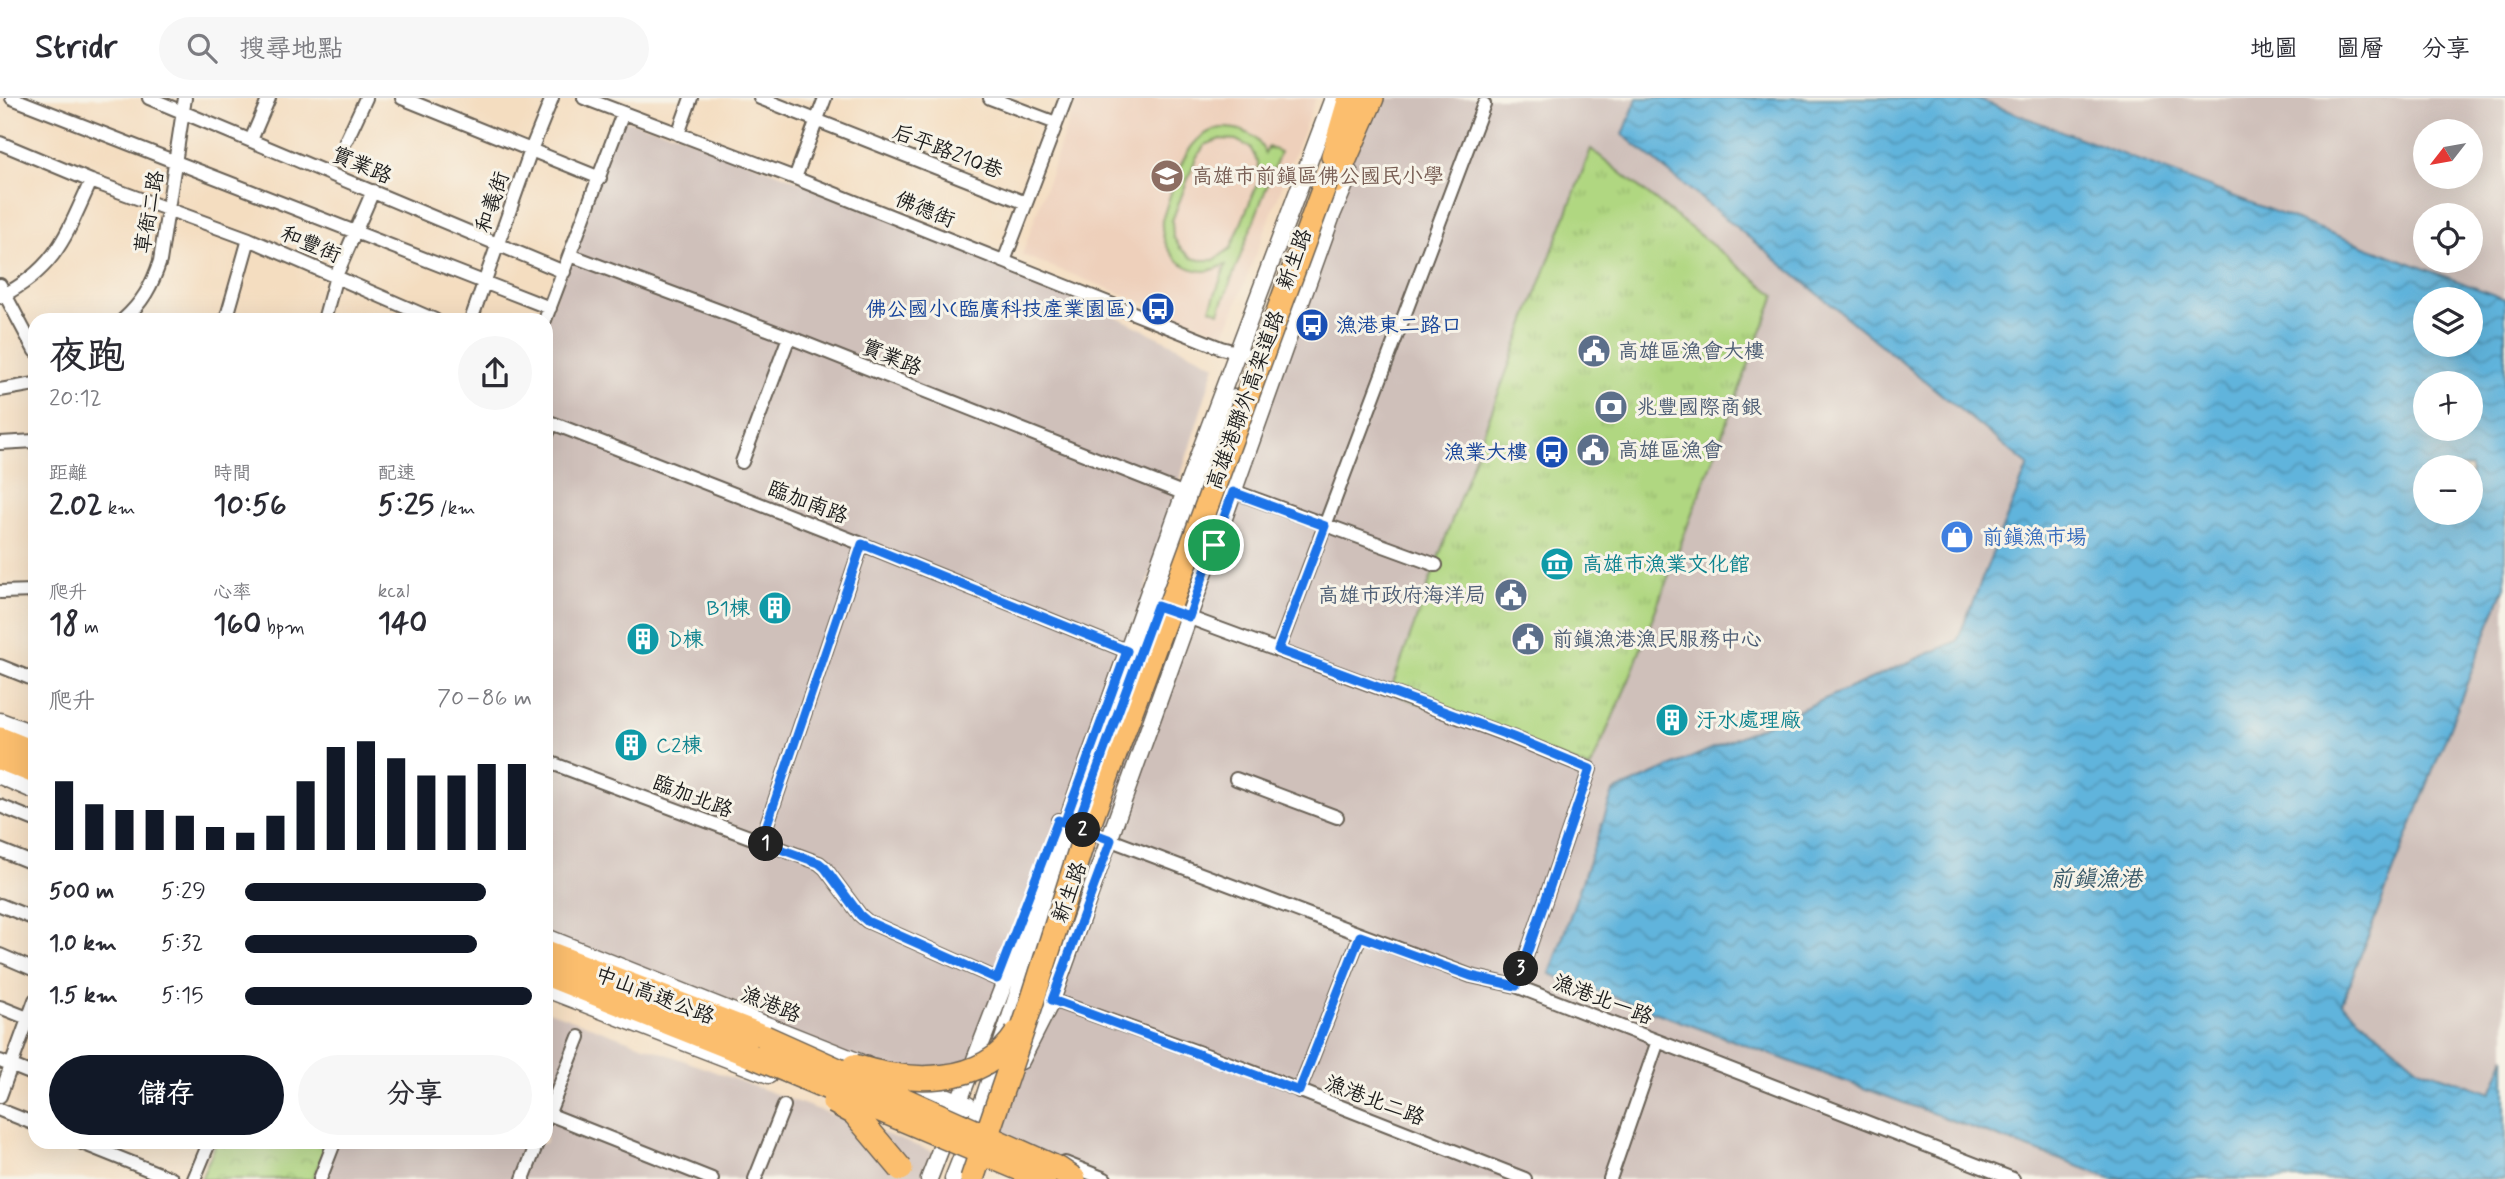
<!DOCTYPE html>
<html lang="zh-TW">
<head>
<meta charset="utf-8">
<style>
	:root { --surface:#fff; --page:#f7f7f7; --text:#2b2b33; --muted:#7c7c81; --line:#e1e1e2; --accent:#111827 }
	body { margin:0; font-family:Mynerve,"LXGW WenKai TC",sans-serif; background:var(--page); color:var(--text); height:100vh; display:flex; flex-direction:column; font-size:26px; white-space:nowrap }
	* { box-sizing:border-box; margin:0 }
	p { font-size:23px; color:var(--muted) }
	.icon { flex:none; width:38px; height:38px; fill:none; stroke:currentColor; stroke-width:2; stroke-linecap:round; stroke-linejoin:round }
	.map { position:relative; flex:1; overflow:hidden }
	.side { position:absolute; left:28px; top:215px; width:525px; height:836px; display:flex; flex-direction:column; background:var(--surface); border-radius:21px; box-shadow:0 7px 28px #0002 }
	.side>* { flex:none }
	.needle { width:46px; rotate:239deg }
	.controls { position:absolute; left:2413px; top:21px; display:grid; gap:14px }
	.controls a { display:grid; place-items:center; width:70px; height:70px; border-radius:50%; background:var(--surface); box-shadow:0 7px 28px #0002; font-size:35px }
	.pin { position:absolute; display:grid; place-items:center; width:60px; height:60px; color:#fff; margin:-30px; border:4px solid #fff; border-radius:50%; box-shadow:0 2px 7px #0007 }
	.km { position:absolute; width:35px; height:35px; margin:-18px; border-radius:50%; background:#222; color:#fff; font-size:19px; line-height:35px; text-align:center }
	.round { display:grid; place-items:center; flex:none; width:74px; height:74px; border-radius:37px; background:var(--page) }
	.headline { display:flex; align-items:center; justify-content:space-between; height:119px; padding:0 21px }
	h1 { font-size:38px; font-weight:800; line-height:52px }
	.stats { display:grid; grid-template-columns:repeat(3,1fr); gap:10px; height:119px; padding:7px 21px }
	.stats div { display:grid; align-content:center }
	.stats b { font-size:30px; font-weight:800 }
	.stats small { font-size:19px; font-weight:400 }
	.stats p { font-size:19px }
	.chart { height:196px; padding:14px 21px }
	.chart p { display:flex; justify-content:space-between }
	.chart svg { width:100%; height:126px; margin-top:7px; stroke:var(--accent); stroke-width:6 }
	.cta { display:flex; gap:14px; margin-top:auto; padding:14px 21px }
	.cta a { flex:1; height:80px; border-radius:42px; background:var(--accent); color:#fff; font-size:28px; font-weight:800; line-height:80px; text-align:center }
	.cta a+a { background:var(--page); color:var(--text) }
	ul { padding:0 21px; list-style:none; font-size:23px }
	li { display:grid; grid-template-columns:112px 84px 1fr; align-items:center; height:52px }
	li i { height:18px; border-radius:9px; background:var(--accent) }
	header { display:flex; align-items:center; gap:42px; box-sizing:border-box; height:98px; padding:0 35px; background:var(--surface); border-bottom:2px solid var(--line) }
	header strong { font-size:33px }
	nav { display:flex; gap:38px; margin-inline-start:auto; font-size:24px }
	.search { width:490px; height:63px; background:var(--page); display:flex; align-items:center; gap:18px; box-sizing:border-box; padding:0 24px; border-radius:38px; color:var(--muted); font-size:26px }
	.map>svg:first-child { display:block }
	.built { fill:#eed0bb }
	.industrial { fill:#cfc0ba; fill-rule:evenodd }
	.grass { fill:url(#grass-tufts); stroke:#667a4e; stroke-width:2 }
	.park { fill:url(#park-crowns); stroke:#667a4e; stroke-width:2 }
	.garden { fill:#b0d781; stroke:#667a4e; stroke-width:2; fill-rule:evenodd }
	.water { fill:url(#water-waves); stroke:#3e687c; stroke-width:2; fill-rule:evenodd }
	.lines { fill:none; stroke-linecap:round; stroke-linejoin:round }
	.minor-casing { stroke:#686055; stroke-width:16 }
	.tertiary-casing { stroke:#686055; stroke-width:19 }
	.motorway-casing { stroke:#686055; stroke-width:26 }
	.minor { stroke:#fff; stroke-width:12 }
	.tertiary { stroke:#fff; stroke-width:16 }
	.motorway { stroke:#fbbe6e; stroke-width:23 }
	.motorway-bridge-casing { stroke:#686055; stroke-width:26; stroke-linecap:butt }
	.motorway-bridge { stroke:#fbbe6e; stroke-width:23 }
	.route-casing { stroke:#fff; stroke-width:14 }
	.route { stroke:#1a73e8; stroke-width:9 }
	.labels { text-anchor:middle; stroke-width:6; stroke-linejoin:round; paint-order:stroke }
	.street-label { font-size:21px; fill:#1c1c1c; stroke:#f7f3e8 }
	.education-label { font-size:21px; fill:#785e54; stroke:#f7f3e8; text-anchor:start }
	.transit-label { font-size:21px; fill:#164399; stroke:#f7f3e8; text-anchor:end }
	.service-label { font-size:21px; fill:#4e5e75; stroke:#f7f3e8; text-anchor:start }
	.shop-label { font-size:21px; fill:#366cbe; stroke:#f7f3e8; text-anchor:start }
	.culture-label { font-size:21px; fill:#0d838f; stroke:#f7f3e8; text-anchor:start }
	.water-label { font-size:23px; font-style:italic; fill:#385969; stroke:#f7f3e8 }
</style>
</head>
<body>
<header>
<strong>Stridr</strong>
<div class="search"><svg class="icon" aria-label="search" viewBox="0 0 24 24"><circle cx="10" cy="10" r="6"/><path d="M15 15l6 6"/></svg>搜尋地點</div>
<nav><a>地圖</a><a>圖層</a><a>分享</a></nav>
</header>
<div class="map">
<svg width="2505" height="1081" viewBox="0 0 2505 1081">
	<defs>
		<pattern id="grass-tufts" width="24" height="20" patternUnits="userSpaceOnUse" patternTransform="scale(1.75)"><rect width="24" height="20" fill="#b0d781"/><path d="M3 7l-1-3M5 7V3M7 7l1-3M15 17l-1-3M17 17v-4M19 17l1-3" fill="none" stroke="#97b86f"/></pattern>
		<pattern id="park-crowns" width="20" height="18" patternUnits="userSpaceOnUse" patternTransform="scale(1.75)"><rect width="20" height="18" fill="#b0d781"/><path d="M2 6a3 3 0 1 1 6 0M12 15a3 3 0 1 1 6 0" fill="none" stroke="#97b86f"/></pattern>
		<pattern id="water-waves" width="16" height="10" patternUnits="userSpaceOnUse" patternTransform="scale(1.75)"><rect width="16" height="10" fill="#61b4dc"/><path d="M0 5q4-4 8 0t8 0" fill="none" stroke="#4f92b2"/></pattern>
	</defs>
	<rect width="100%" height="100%" fill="#f7f3e8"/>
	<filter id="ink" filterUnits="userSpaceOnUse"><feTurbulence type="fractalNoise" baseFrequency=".0143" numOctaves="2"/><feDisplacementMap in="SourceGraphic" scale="14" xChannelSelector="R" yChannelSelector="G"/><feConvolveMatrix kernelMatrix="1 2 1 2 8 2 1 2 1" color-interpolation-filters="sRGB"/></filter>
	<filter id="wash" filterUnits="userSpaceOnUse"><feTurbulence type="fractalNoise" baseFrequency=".00686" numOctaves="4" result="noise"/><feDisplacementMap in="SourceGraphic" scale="28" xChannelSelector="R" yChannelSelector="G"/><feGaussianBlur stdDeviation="1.57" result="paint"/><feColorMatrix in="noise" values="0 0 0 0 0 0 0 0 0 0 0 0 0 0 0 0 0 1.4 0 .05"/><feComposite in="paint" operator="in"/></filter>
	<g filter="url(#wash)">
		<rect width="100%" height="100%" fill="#f4ddc0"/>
		<path class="built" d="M1077,0H1316L1225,236L1022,157Z"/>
		<path class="industrial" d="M1361,0H1637L1623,38L2028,367L1957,543L1613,694L1550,875L2113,1081H1087L985,1038Z
			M1974,0H2505V201ZM2426,33H2471V79H2426ZM2426,117H2471V163H2426Z
			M614,19L678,36L1004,163L1215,267L1127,553L958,1004L546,839V222L570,157Z
			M2505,488V959L2491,996L2419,970L2342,905Z
			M546,912L934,1054L924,1081H313L327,1045H546Z"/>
		<path class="grass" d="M1591,51L1775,197L1629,582L1590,671L1390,594L1483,336Z"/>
		<path class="park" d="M216,1045H327L313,1081H201Z"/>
		<path class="garden" d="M1221,30C1242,29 1257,36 1265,55L1268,49L1280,54L1219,214L1210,210L1226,167C1219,169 1212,173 1205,173C1177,172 1160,147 1162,122C1174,90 1181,37 1221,30ZM1220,41L1236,42L1250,49L1258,65L1259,82L1231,150L1214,162H1200L1192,160L1180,150L1173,138L1172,123L1196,60L1205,47Z"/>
		<path class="water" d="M1637,0H1974L2505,201V488L2342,905L2419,970L2491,995L2505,959V1081H2113L1550,876L1613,694L1957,543L2028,367L1623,37ZM2426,201H2471V247H2426ZM2426,285H2471V331H2426ZM2426,369H2471V415H2426Z"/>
	</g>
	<g filter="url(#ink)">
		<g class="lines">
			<defs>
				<path id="minor" d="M12,0L550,210
					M149,0L564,174
					M402,0L600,80
					M584,0L795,80L1221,250L1252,258
					M760,0L1026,105
					M990,0L1056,25
					M678,36L691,0
					M251,42L269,0
					M346,43L366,0
					M0,45L91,83L249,141L435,222
					M795,80L825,0
					M570,157L789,239L1190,398
					M1004,163L1066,0
					M0,187L35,253
					M0,199C57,170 66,137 91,83
					M123,222C142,205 152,188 160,163L185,0
					M226,222L249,141
					M324,222L336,178L373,93
					M471,222L531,52L552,0
					M545,222L623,15
					M0,292L35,286
					M546,339L552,325L862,446L1127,553
					M0,345L35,343
					M742,364L789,239
					M1233,393L1436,467
					M0,494L35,493
					M1163,510L1512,639L1590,671L1516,888
					M1278,552L1484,6
					M0,568L35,582
					M546,663L819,765L825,770L860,817L867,823L997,881
					M1236,681L1337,719
					M0,708L35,722
					M1058,722L1471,878L1516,888L2013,1081
					M761,744L862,446
					M0,752L35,766
					M0,807L35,821
					M0,857L35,872
					M1052,902L1242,970L1525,1081
					M0,909L35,923
					M0,963L35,977
					M1299,993L1360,838
					M0,998L35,902
					M0,1012L35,1026
					M546,1015L712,1081
					M546,1022L579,939
					M82,1045L172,1081
					M1065,1065L1105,1081
					M194,1081L209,1045
					M320,1081L334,1045
					M523,1081L537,1045
					M755,1081L784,1008
					M1610,1081L1658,943"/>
				<path id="tertiary" d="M0,623L35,636
					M0,678L35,693
					M1088,696L1235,300
					M546,839L867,967
					M546,891L769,977
					M1021,963L1052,902L1332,117L1350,75
					M908,983L968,1007
					M929,1081L1066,725L1184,396L1333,0
					M953,1081L980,1012L1020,889L1074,737"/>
				<path id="motorway" d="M1333,58L1350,0
					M1335,84L1372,0
					M0,641L35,655
					M0,660L35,674
					M546,854L765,939
					M546,876L752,958"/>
			</defs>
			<use href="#minor" class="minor-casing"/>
			<use href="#tertiary" class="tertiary-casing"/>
			<use href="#motorway" class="motorway-casing"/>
			<use href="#minor" class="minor"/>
			<use href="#tertiary" class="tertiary"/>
			<use href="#motorway" class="motorway"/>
			<defs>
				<path id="motorway-bridge" d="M765,939L1059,1071L1074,1081
					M752,958L1044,1081
					M854,968C908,985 983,990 1017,935
					M834,1004L854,1015L901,1071
					M972,1081L1030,910L1082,746L1327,81"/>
			</defs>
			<use href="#motorway-bridge" class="motorway-bridge-casing"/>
			<use href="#motorway-bridge" class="motorway-bridge"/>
		</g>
	</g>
	<g class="lines" filter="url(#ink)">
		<defs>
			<path id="route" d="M1214,447L1189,519L1157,508L1076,729L1058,722L997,881L867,823L860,817L825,770L819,765L761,744L862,446L1127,553L1065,723L1066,725L1111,742L1052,902L1299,993L1360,838L1471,878L1516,888L1590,671L1513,639L1278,552L1325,428L1233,394L1214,447"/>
		</defs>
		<use href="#route" class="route-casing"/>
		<use href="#route" class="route"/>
	</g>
	<defs>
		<symbol id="school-disc" viewBox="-11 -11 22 22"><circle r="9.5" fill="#8d6e63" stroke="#f7f3e8"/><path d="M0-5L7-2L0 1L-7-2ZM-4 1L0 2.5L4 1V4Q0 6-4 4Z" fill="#fff"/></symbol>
		<symbol id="bus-disc" viewBox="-11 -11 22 22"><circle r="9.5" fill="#1a4fb4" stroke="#f7f3e8"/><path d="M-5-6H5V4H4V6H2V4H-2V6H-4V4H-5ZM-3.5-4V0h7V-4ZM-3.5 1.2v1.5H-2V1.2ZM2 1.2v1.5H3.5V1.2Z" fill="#fff"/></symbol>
		<symbol id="civic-disc" viewBox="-11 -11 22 22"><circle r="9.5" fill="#5c6f8a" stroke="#f7f3e8"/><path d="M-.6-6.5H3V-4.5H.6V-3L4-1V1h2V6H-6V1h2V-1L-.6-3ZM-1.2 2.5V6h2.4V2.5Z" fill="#fff"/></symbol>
		<symbol id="bank-disc" viewBox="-11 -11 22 22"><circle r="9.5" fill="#5c6f8a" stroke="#f7f3e8"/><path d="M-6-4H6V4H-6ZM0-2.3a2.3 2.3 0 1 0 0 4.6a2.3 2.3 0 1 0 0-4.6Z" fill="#fff"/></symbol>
		<symbol id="shop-disc" viewBox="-11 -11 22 22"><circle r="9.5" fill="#3f7fe0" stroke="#f7f3e8"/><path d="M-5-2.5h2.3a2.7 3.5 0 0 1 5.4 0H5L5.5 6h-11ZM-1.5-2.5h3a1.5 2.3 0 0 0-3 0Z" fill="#fff"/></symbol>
		<symbol id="museum-disc" viewBox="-11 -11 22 22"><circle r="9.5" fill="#0f9aa8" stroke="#f7f3e8"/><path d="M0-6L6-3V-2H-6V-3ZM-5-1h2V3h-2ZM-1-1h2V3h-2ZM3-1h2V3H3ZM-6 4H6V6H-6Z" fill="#fff"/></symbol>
		<symbol id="building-disc" viewBox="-11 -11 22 22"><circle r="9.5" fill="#0f9aa8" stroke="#f7f3e8"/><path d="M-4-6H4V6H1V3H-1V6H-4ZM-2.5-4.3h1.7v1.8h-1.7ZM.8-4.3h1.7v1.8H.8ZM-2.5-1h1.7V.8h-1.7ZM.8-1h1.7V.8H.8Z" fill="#fff"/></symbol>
	</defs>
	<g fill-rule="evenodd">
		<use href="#school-disc" x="1148" y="59" width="38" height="38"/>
		<use href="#bus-disc" x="1139" y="192" width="38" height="38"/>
		<use href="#bus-disc" x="1293" y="208" width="38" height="38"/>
		<use href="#civic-disc" x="1575" y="234" width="38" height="38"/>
		<use href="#bank-disc" x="1592" y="290" width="38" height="38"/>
		<use href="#civic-disc" x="1574" y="333" width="38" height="38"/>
		<use href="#bus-disc" x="1533" y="335" width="38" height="38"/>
		<use href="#shop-disc" x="1938" y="420" width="38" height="38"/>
		<use href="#museum-disc" x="1538" y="447" width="38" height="38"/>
		<use href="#civic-disc" x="1492" y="478" width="38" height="38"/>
		<use href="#building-disc" x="756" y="491" width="38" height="38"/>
		<use href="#building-disc" x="624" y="522" width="38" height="38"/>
		<use href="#civic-disc" x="1509" y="522" width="38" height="38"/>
		<use href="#building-disc" x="1653" y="603" width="38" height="38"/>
		<use href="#building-disc" x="612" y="628" width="38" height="38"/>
	</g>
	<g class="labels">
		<g class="street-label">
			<text transform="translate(948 53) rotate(21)" y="7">后平路210巷</text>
			<text transform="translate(362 67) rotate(23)" y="7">實業路</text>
			<text transform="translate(492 104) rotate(-71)" y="7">和義街</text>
			<text transform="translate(925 111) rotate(22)" y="7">佛德街</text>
			<text transform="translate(149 114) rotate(-80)" y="7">草衙二路</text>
			<text transform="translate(311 146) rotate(23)" y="7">和豐街</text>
			<text transform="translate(1294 161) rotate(-70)" y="7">新生路</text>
			<text transform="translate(892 259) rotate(22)" y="7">實業路</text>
			<text transform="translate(1245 302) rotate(-70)" y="7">高雄港聯外高架道路</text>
			<text transform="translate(808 404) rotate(21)" y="7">臨加南路</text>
			<text transform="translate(693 698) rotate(21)" y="7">臨加北路</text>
			<text transform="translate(1069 794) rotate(-70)" y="7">新生路</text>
			<text transform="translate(655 897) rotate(21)" y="7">中山高速公路</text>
			<text transform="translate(1603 901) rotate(21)" y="7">漁港北一路</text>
			<text transform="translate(771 906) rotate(22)" y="7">漁港路</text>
			<text transform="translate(1375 1002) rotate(21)" y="7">漁港北二路</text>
		</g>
		<g class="education-label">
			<text x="1192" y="85">高雄市前鎮區佛公國民小學</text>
		</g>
		<g class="transit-label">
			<text x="1134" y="218">佛公國小(臨廣科技產業園區)</text>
			<text x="1336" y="234" text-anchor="start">漁港東二路口</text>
			<text x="1528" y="361">漁業大樓</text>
		</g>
		<g class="service-label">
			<text x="1618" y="260">高雄區漁會大樓</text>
			<text x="1636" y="316">兆豐國際商銀</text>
			<text x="1618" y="359">高雄區漁會</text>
			<text x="1486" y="504" text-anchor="end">高雄市政府海洋局</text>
			<text x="1552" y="548">前鎮漁港漁民服務中心</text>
		</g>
		<g class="shop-label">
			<text x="1982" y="446">前鎮漁市場</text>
		</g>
		<g class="culture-label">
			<text x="1582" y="473">高雄市漁業文化館</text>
			<text x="750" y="517" text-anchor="end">B1棟</text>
			<text x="668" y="548">D棟</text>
			<text x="1696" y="629">汙水處理廠</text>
			<text x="656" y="654">C2棟</text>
		</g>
		<g class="water-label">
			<text x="2096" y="788">前鎮漁港</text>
		</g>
	</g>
</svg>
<div class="controls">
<a><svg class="needle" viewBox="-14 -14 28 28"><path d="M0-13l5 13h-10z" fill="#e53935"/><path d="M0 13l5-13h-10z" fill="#7c7c81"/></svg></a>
<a><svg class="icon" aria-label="locate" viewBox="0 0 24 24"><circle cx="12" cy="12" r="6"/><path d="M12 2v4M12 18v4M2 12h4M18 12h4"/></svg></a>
<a><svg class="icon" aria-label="layers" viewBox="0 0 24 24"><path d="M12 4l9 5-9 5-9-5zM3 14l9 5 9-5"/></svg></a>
<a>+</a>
<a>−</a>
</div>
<div class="pin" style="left:1214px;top:447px;background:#1e9e55"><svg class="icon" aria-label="arrive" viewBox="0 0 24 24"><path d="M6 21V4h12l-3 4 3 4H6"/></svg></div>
<b class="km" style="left:766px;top:746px">1</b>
<b class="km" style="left:1083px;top:732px">2</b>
<b class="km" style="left:1521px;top:871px">3</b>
<section class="side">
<div class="headline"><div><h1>夜跑</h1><p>20:12</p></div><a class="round"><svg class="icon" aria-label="share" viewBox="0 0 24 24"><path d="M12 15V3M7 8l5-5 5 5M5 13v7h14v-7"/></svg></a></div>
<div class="stats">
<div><p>距離</p><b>2.02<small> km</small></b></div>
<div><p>時間</p><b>10:56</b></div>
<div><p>配速</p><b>5:25<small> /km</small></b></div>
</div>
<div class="stats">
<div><p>爬升</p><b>18<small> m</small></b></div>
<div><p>心率</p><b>160<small> bpm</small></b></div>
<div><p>kcal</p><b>140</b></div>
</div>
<div class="chart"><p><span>爬升</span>70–86 m</p>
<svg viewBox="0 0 160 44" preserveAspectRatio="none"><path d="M5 44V20M15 44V28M25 44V30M35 44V30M45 44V32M55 44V36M65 44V38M75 44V32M85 44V20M95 44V8M105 44V6M115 44V12M125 44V18M135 44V18M145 44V14M155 44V14"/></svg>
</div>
<ul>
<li><b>500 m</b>5:29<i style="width:84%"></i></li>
<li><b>1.0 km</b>5:32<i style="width:81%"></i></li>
<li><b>1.5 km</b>5:15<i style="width:100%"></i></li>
</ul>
<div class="cta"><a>儲存</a><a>分享</a></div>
</section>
</div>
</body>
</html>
